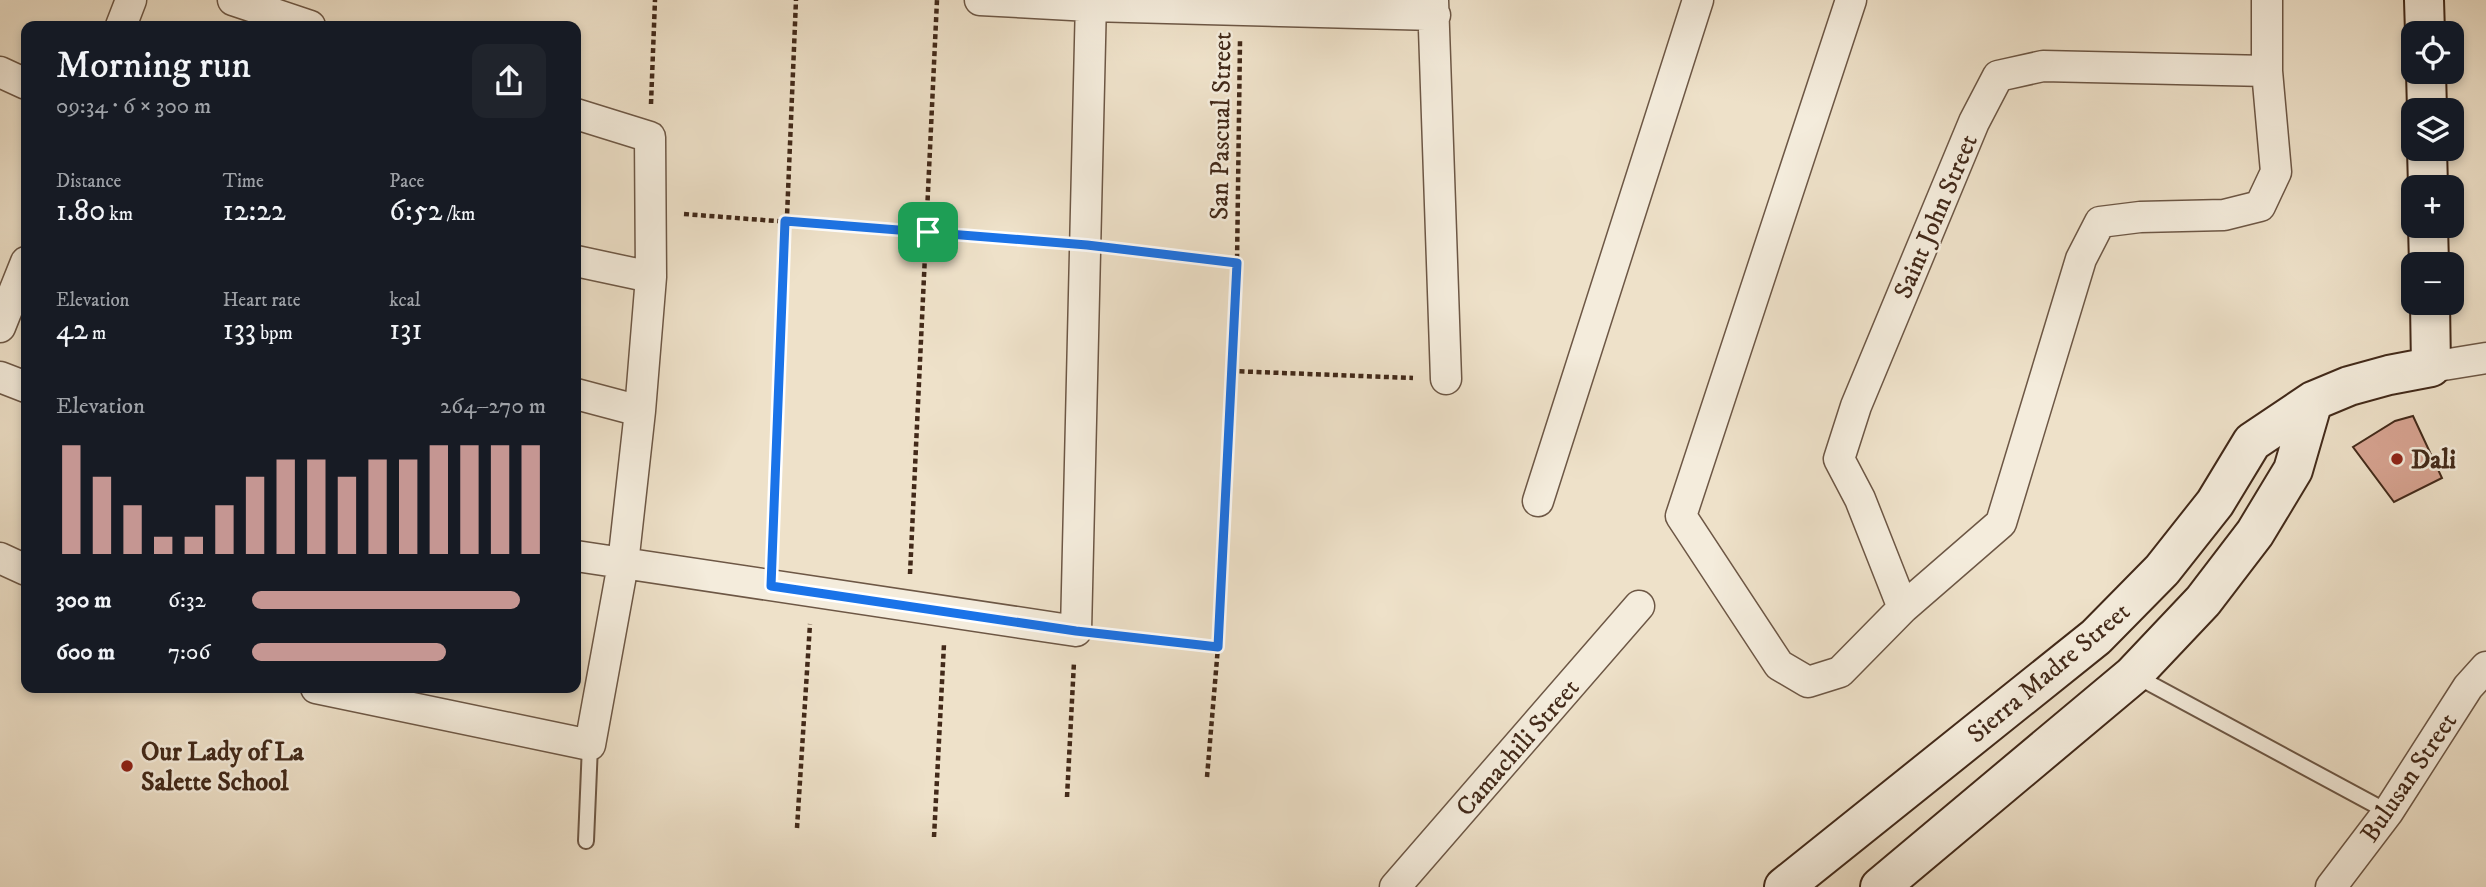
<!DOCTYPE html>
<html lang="en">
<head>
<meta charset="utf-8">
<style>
	:root { --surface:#171b24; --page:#20242c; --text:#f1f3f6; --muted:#9ea1a6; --accent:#c59692 }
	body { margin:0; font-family:"IM FELL DW Pica",serif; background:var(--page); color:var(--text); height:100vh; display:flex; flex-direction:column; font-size:26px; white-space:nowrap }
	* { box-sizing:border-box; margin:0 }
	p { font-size:23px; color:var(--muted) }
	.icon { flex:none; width:38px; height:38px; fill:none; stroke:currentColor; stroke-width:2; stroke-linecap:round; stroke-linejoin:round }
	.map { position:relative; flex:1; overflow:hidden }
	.side { position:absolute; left:21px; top:21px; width:560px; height:672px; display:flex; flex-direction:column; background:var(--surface); border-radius:14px; box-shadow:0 4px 10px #0003 }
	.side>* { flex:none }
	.fabs { position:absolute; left:2401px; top:21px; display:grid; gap:14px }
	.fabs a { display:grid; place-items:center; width:63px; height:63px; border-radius:14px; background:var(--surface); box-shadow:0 4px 10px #0003; font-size:35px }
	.pin { position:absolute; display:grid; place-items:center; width:60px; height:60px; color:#fff; margin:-30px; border-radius:14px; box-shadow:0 4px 10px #0006 }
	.round { display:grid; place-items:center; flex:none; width:74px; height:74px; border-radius:14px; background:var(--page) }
	.headline { display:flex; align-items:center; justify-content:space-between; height:119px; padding:0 35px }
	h1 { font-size:38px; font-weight:600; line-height:52px }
	.stats { display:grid; grid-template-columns:repeat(3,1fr); gap:10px; height:119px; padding:7px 35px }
	.stats div { display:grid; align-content:center }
	.stats b { font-size:30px; font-weight:600 }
	.stats small { font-size:19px; font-weight:400 }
	.stats p { font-size:19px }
	.chart { height:196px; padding:14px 35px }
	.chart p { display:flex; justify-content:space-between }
	.chart svg { width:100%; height:126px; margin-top:7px; stroke:var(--accent); stroke-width:6 }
	ul { padding:0 35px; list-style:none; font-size:23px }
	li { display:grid; grid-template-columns:112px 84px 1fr; align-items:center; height:52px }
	li i { height:18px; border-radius:9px; background:var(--accent) }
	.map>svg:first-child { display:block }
	.building { fill:#d7a391; stroke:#422919; stroke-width:2 }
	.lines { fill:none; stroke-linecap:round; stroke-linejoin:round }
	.lane-casing { stroke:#6d5745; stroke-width:18 }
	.street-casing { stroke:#6d5745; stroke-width:33 }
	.secondary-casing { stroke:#422919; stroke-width:42 }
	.path { stroke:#422919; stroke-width:4.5; stroke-dasharray:5 3.5; stroke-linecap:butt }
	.lane { stroke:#f4ecdc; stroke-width:14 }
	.street { stroke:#f4ecdc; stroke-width:30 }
	.secondary { stroke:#f4ecdc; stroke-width:38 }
	.route-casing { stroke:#fff; stroke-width:14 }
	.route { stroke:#1a73e8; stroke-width:9 }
	.poi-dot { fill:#8f2418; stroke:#f4ecdc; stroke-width:2.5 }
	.labels { text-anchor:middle; stroke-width:5; stroke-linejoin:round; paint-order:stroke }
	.street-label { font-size:26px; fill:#422919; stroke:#f4ecdc }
	.poi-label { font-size:26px; font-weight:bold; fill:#422919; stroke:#f4ecdc; text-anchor:start }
</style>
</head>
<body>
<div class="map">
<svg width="2486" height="887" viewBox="0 0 2486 887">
	<rect width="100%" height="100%" fill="#eee1c9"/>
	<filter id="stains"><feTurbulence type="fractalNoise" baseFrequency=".00286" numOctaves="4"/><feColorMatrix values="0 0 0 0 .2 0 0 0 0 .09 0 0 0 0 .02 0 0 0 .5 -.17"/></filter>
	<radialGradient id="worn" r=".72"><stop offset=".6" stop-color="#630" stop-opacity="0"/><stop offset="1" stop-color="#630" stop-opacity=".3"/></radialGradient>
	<path class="building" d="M2413,416L2442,478L2394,502L2353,447L2395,421Z"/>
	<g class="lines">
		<defs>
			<path id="lane" d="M2136,676L2388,812
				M586,841L590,745"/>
			<path id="street" d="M233,0L310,26
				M980,0L1090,6L1435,15
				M1433,0L1446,379
				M1851,0L1681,516L1779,665L1808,682L1840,672L1903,608L2001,523L2081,259L2100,222L2140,217L2224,215L2260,206L2276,172L2267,71V0
				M121,26L131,0
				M0,72L26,84
				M576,261L651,277
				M0,327L26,262
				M2431,367L2486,358
				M0,377L26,387
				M576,394L640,411
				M1538,501L1698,0
				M576,556L1076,631L1091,0
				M0,558L26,570
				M1903,608L1860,499L1839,459L1856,406L1974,122L1998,76L2043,66L2267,71
				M316,688L590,745L623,564L640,411L651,277L650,137L576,114
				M1395,887L1639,606
				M2331,887L2388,812L2468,687L2486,667"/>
			<path id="secondary" d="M2424,0L2425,33
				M2426,72L2427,110
				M2427,149L2428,187
				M2428,226L2429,264
				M1784,887L2096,637L2162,570L2215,503L2252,442L2313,401L2349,386L2389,375L2431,367L2430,303
				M1880,887L2133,675L2203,601L2255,533L2293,470L2313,401"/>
		</defs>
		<use href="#lane" class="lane-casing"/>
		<use href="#street" class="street-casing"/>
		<use href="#secondary" class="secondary-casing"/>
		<path class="path" d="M651,104L655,0
			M684,214L1052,242
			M1116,249L1237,263
			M1231,371L1413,378
			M773,553L796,0
			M910,574L937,0
			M1106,634L1218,647L1237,263L1240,41
			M1207,777L1218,647
			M1067,797L1074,662
			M797,828L810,624
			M934,837L944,644"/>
		<use href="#lane" class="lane"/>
		<use href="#street" class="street"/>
		<use href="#secondary" class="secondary"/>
	</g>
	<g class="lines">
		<defs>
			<path id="route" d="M785,221L1087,245L1237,263L1218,647L1076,631L771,586Z"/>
		</defs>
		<use href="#route" class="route-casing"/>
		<use href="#route" class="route"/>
	</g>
	<g class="poi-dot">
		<circle cx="2397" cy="459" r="7"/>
		<circle cx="127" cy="766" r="7"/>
	</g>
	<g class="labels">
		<g class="street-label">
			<text transform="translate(1220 126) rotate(-89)" y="9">San Pascual Street</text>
			<text transform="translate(1935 216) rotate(-67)" y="9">Saint John Street</text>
			<text transform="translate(2048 672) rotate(-40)" y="9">Sierra Madre Street</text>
			<text transform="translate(1517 747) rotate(-49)" y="9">Camachili Street</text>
			<text transform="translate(2408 777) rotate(-56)" y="9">Bulusan Street</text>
		</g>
		<g class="poi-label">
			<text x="2411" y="468">Dali</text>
			<text x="141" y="760">Our Lady of La<tspan x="141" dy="30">Salette School</tspan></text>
		</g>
	</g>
	<rect width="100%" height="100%" filter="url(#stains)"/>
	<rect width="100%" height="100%" fill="url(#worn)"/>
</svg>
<div class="fabs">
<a><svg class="icon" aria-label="locate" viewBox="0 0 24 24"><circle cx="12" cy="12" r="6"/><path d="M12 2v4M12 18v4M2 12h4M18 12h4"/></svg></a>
<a><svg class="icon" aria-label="layers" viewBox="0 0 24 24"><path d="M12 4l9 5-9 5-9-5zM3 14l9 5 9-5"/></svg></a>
<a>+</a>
<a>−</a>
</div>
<div class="pin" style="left:928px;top:232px;background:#1e9e55"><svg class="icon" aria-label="arrive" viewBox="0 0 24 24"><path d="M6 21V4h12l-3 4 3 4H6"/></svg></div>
<section class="side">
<div class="headline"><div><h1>Morning run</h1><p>09:34 · 6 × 300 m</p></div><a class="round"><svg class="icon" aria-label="share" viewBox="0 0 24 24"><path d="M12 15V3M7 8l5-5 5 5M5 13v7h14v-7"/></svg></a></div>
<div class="stats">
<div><p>Distance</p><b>1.80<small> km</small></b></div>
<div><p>Time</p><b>12:22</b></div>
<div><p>Pace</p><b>6:52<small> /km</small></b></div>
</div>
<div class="stats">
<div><p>Elevation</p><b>42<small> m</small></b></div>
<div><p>Heart rate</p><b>133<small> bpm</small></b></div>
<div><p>kcal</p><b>131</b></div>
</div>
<div class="chart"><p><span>Elevation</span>264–270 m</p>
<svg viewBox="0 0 160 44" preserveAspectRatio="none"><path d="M5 44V6M15 44V17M25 44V27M35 44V38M45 44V38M55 44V27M65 44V17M75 44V11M85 44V11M95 44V17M105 44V11M115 44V11M125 44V6M135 44V6M145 44V6M155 44V6"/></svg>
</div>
<ul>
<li><b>300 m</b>6:32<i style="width:91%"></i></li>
<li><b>600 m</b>7:06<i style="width:66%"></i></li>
</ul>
</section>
</div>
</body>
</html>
